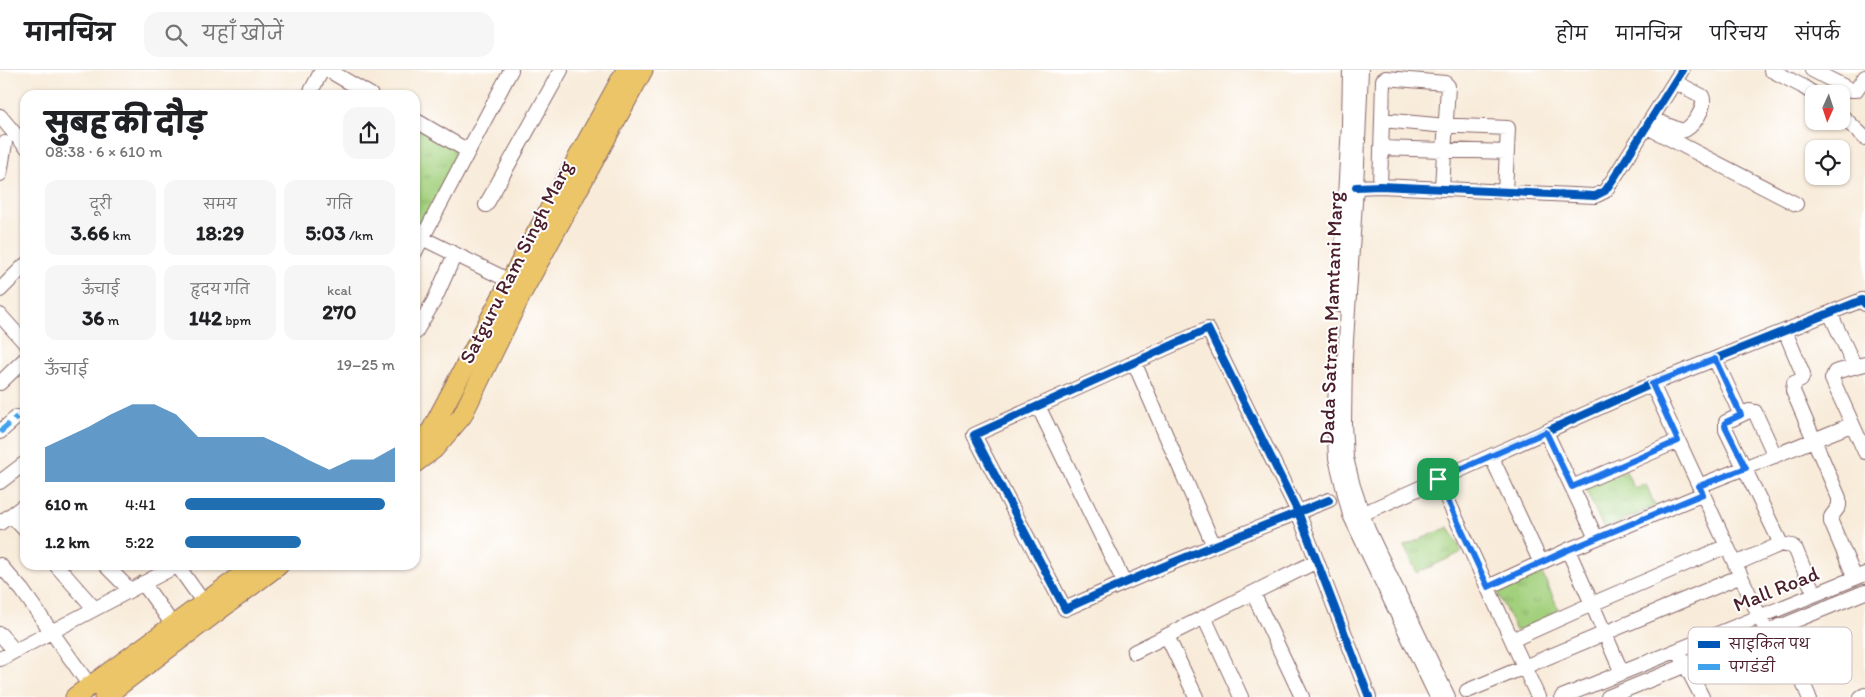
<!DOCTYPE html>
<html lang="hi">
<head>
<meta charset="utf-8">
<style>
	:root { --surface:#fff; --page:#f6f6f6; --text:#202124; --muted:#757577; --line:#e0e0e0; --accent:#1f6fb2 }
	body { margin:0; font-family:Itim,"Playpen Sans Deva",sans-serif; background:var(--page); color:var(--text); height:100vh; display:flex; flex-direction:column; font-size:19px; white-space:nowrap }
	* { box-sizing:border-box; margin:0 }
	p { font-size:16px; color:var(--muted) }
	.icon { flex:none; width:28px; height:28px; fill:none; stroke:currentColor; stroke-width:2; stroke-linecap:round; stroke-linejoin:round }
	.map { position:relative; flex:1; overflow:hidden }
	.panel { position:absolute; left:20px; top:20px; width:400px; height:480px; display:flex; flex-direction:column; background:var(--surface); border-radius:15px; box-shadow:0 1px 4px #0004 }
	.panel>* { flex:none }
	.needle { width:32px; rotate:183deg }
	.controls { position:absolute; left:1805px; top:15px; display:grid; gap:10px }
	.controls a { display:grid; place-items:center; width:45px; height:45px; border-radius:10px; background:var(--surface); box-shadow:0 1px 4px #0004; font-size:25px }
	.pin { position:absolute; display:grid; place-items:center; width:42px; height:42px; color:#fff; margin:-21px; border-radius:10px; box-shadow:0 2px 8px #0006 }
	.round { display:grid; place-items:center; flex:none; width:52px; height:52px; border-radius:15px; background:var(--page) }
	.summary { display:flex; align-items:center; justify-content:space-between; height:85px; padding:0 25px }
	h1 { font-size:28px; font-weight:800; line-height:38px }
	.metrics { display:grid; grid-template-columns:repeat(3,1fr); gap:8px; height:85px; padding:5px 25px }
	.metrics div { display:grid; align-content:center; border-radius:12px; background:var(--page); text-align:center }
	.metrics b { font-size:21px; font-weight:800 }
	.metrics small { font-size:14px; font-weight:400 }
	.metrics p { font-size:14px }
	.chart { height:140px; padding:10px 25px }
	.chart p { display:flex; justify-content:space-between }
	.chart svg { width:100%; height:90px; margin-top:5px; fill:var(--accent); opacity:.7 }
	ul { padding:0 25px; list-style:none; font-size:16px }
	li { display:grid; grid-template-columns:80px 60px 1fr; align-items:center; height:38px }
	li i { height:12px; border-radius:6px; background:var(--accent) }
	header { display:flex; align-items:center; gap:30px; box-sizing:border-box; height:70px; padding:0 25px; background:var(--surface); border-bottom:1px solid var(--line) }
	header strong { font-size:24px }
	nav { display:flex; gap:28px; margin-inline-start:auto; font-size:18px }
	.search { width:350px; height:45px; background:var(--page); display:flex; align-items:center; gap:12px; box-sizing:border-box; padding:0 18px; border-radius:15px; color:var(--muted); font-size:19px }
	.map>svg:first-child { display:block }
	.park { fill:url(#park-tufts); stroke:#767854 }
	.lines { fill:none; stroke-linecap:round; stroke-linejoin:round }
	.minor-casing { stroke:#876668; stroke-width:16 }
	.major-casing { stroke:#876668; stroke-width:21 }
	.minor { stroke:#fff; stroke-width:14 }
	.major { stroke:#ecc569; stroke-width:19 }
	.quiet { stroke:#40a2eb; stroke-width:6; stroke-dasharray:12 6; stroke-linecap:butt }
	.cycleway-casing { stroke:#fff; stroke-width:11 }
	.cycleway { stroke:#0057b8; stroke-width:8 }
	.route-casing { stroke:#fff; stroke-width:10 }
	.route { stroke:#1a73e8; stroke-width:6 }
	.labels { text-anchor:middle; stroke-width:4; stroke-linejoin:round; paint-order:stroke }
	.street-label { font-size:21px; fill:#4a1f2b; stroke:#fff }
	.key { fill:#fff; stroke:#c9bcbf; stroke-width:1 }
	.key-label { font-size:14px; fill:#4a1f2b }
</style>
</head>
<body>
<header>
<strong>मानचित्र</strong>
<div class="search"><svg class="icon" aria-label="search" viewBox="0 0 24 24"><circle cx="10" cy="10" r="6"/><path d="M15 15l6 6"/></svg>यहाँ खोजें</div>
<nav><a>होम</a><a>मानचित्र</a><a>परिचय</a><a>संपर्क</a></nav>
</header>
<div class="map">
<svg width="1865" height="627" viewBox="0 0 1865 627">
	<defs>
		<pattern id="park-tufts" width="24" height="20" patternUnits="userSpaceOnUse" patternTransform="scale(1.25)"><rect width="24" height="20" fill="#a3d07d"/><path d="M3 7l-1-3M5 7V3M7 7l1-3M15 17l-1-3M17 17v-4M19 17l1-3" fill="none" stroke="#8eb26c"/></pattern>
	</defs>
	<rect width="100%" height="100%" fill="#fff"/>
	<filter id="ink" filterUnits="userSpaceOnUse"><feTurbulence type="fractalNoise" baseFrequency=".02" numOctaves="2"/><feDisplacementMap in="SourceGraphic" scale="10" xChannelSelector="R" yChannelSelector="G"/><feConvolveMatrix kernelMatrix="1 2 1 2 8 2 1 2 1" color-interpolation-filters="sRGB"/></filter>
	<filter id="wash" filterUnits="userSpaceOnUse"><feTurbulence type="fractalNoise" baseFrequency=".0096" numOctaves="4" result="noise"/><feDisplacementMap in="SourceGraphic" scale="20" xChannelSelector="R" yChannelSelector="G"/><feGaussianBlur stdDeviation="1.12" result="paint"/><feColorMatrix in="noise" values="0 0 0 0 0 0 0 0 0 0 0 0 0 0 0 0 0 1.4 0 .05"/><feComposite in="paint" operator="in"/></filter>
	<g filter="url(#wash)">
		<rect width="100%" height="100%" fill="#f8ebd9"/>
		<path class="park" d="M415,57L461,82L415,171Z
			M1626,401L1634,418L1646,414L1655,436L1604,459L1585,418Z
			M1449,457L1462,482L1417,503L1404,476Z
			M1541,501L1560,542L1516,561L1496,520Z"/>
	</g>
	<g filter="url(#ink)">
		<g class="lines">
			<defs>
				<path id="minor" d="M328,0L371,25
					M1361,0L1356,117L1345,286L1344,354L1346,388L1353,416L1368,460L1448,627
					M1771,0L1802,16L1814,24
					M1812,0L1851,20H1856L1865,7
					M309,25L322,0
					M1841,45L1865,68
					M0,46L25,76
					M1652,49L1682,61C1692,59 1707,37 1702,26L1675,12
					M415,50L468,81
					M1382,50L1383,10L1386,8L1445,13L1448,16L1442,118
					M1647,57L1796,134
					M1381,78L1507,82
					M0,104L5,73
					M1380,116L1382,50L1436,55L1508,58L1505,122
					M1356,117L1380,116L1595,126L1605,121L1614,108L1682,0
					M486,135L561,0
					M422,168L510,211
					M415,182L511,0
					M0,220L25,195
					M1339,235L1349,55L1350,0
					M1830,243L1855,297
					M0,245L25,273
					M1785,261L1803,304L1801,310L1794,313L1793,321L1839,428V436L1831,447V452L1855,508
					M415,263L434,231L455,184
					M1715,289L1741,345
					M1134,292L1214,476
					M1865,294L1835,302L1832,309L1865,382
					M0,313L25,289
					M1652,314L1763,554
					M1336,317L1334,352L1336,388L1350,445L1437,627
					M1038,336L1124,512
					M0,362L17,347
					M1546,362L1596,468
					M1491,386L1652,314L1862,230L1865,234
					M1775,386L1755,342L1749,341L1726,352V360L1781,474
					M1438,409L1538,627
					M0,412L25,393
					M1699,416L1851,355
					M1572,417L1678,371
					M1329,430C1240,465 1151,500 1065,539L974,365L1208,259L1298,442L1369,627
					M1362,444L1491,386L1541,493
					M11,445L25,460
					M0,453L25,435
					M1568,480L1703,424
					M1735,494L1781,474L1792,476L1796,480L1810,514L1816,524
					M0,495L22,520L90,616
					M56,495L94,538
					M105,495L130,520
					M177,495L204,533
					M143,513L173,555
					M1488,517L1568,480L1592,534L1727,476
					M1253,523L1302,627
					M1204,547L1241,627
					M1779,556L1809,627
					M0,564L15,581
					M1167,566L1196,627
					M1512,570L1592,534L1622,603
					M1134,582L1317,491
					M1682,588L1702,627
					M0,589L178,495
					M1467,621L1741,506
					M1562,627L1865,504
					M1608,627L1865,522
					M1861,627L1865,625"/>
				<path id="major" d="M415,376L431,361L510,211L626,0
					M415,393L434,379L462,346L523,221L643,0
					M75,627L256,495
					M104,627L279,495"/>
			</defs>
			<use href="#minor" class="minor-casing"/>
			<use href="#major" class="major-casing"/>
			<use href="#minor" class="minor"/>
			<use href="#major" class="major"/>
			<path class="quiet" d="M0,362L17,347"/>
			<defs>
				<path id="cycleway" d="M1356,117L1380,116L1595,126L1605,121L1614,108L1682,0
					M1491,386L1652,314L1862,230L1865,234
					M1329,430C1240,465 1151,500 1065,539L974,365L1208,259L1298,442L1369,627"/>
			</defs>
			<use href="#cycleway" class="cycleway-casing"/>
			<use href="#cycleway" class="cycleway"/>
		</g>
	</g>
	<g class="lines" filter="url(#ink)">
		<defs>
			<path id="route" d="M1715,289L1741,345L1726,352L1725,356L1746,398L1699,416L1703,424L1568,480L1488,517L1438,409L1546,362L1572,417L1678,371L1652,314Z"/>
		</defs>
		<use href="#route" class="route-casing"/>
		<use href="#route" class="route"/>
	</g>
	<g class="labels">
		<g class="street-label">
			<text transform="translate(516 192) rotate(-63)" y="7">Satguru Ram Singh Marg</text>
			<text transform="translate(1331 248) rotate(-88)" y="7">Dada Satram Mamtani Marg</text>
			<text transform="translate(1776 519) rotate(-22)" y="7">Mall Road</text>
		</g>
	</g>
	<rect x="1688" y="557" width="164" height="57" rx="8" class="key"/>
	<rect x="1698" y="571" width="22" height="7" fill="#0057b8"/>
	<rect x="1698" y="594" width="22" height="6" fill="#40a2eb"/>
	<g class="key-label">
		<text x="1729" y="579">साइकिल पथ</text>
		<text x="1729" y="602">पगडंडी</text>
	</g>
</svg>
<div class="controls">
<a><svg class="needle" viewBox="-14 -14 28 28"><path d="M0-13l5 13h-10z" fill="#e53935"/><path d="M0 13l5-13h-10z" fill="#757577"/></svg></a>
<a><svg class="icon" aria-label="locate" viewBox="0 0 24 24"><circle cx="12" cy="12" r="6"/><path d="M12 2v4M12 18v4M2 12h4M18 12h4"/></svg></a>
</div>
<div class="pin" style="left:1438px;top:409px;background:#1e9e55"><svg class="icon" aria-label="arrive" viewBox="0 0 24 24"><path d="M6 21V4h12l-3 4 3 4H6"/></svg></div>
<section class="panel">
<div class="summary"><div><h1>सुबह की दौड़</h1><p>08:38 · 6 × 610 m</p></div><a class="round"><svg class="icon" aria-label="share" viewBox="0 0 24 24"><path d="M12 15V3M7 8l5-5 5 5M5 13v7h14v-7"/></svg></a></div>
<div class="metrics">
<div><p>दूरी</p><b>3.66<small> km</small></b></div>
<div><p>समय</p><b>18:29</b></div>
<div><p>गति</p><b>5:03<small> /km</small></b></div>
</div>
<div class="metrics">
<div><p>ऊँचाई</p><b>36<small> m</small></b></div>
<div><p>हृदय गति</p><b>142<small> bpm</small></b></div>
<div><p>kcal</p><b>270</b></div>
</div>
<div class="chart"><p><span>ऊँचाई</span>19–25 m</p>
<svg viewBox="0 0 160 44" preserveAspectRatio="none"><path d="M0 44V27L10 22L20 17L30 11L40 6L50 6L60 11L70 22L80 22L90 22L100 22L110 27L120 33L130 38L140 33L150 33L160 27V44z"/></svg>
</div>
<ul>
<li><b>610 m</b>4:41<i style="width:95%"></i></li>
<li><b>1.2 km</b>5:22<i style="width:55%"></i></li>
</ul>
</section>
</div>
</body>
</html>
